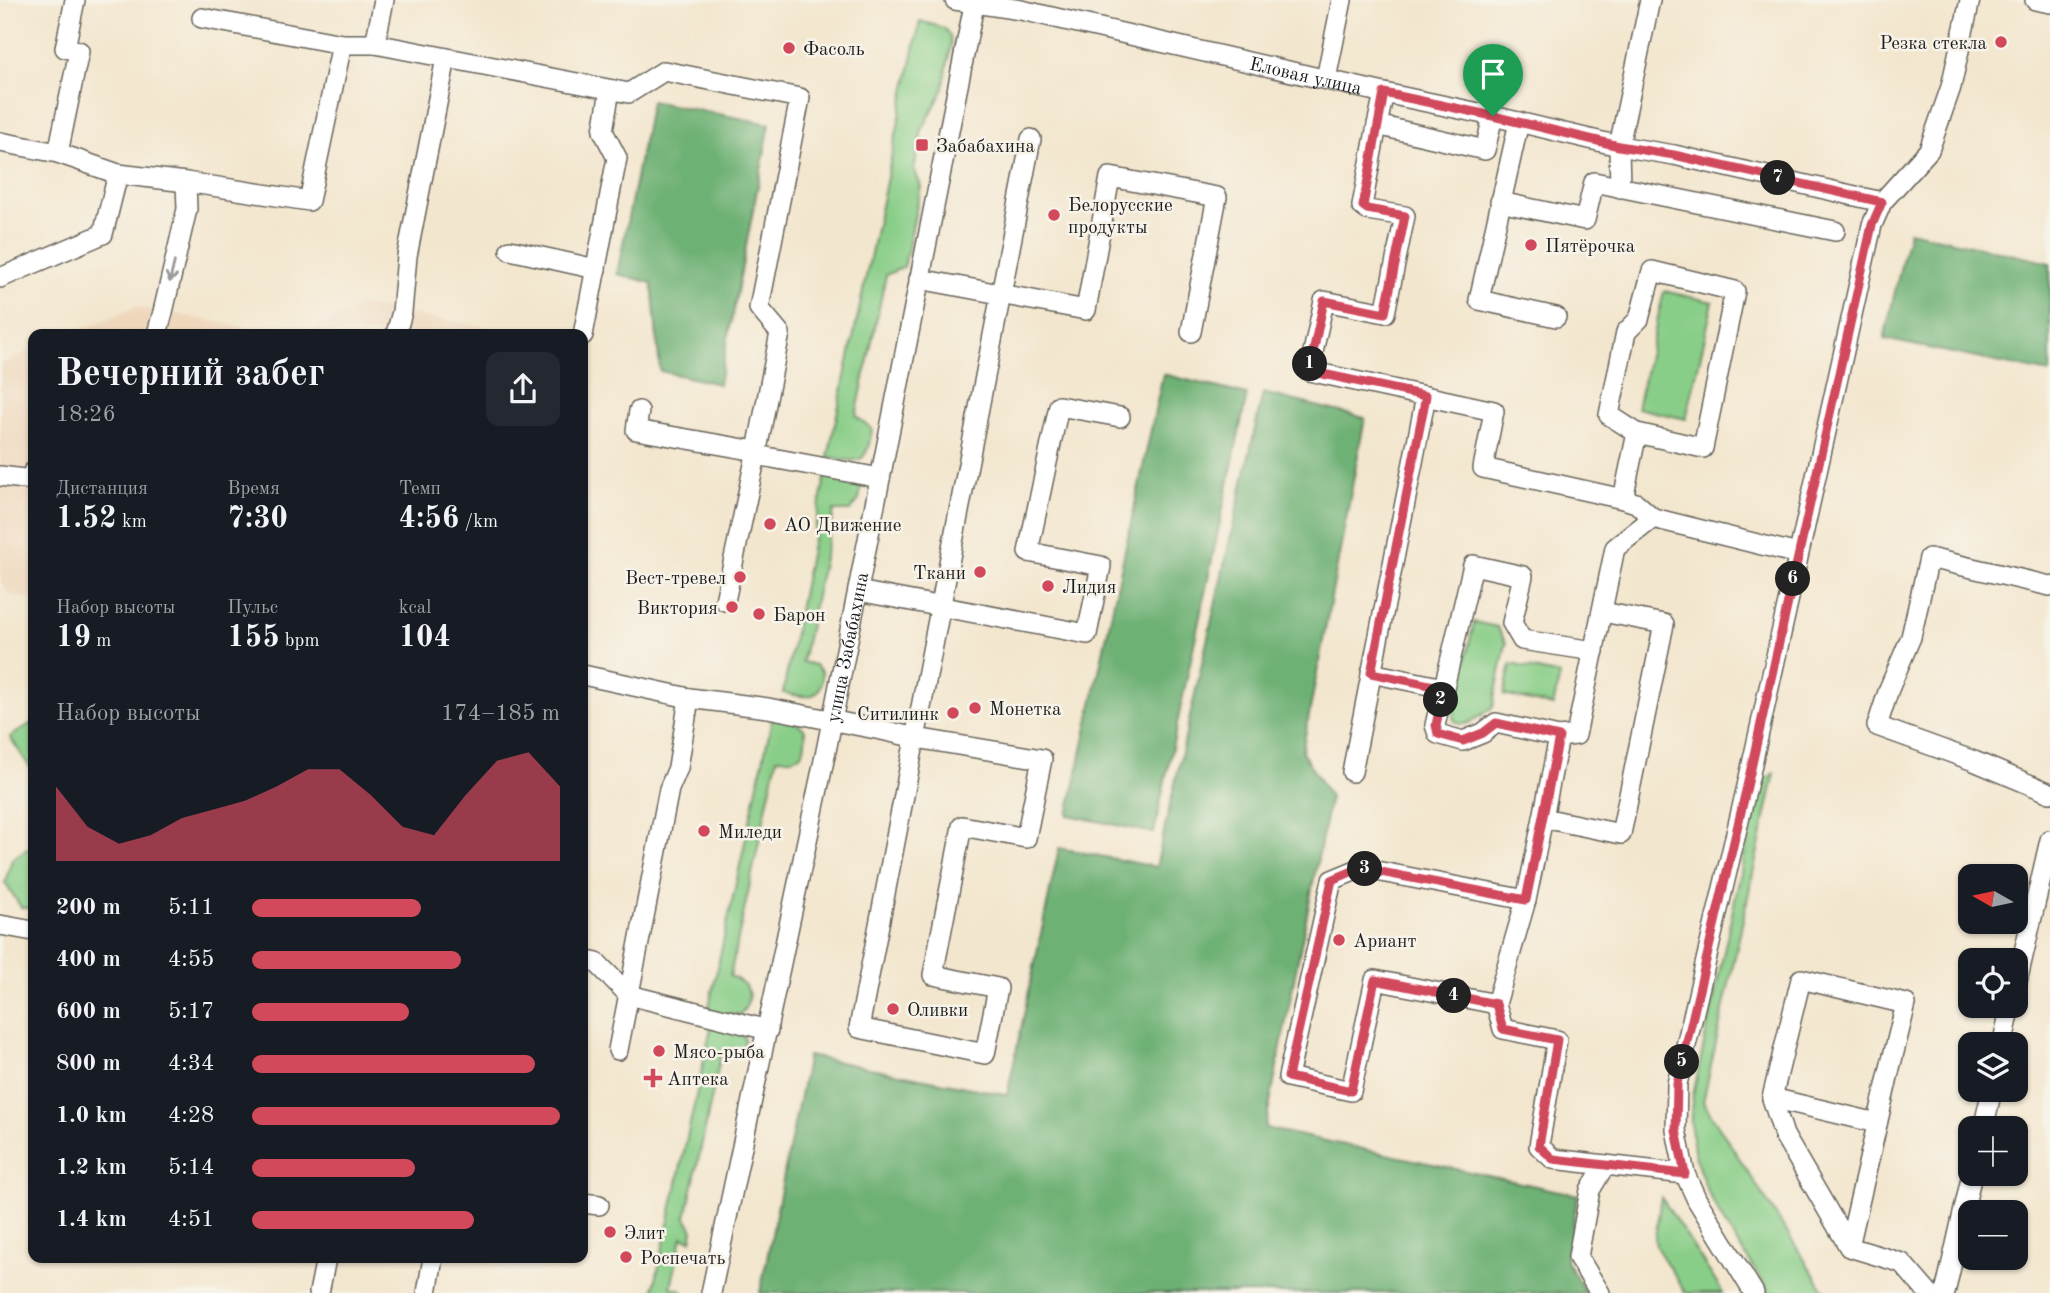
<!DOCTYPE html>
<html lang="ru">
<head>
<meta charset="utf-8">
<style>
	:root { --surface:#171b24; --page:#242831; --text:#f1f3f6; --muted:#9ea1a6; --accent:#d1495b }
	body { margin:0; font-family:"Old Standard TT",serif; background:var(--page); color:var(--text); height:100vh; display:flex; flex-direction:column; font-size:26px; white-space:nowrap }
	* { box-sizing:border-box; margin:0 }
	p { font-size:23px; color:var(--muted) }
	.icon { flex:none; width:38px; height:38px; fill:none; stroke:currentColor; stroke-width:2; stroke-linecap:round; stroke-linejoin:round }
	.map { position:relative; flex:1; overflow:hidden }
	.drawer { position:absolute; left:28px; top:329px; width:560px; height:934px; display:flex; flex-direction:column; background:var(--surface); border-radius:14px; box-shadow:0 2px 5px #0004 }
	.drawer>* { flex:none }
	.needle { width:46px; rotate:279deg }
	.tools { position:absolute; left:1958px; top:864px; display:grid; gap:14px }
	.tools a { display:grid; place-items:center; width:70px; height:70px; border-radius:14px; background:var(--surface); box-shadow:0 2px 5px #0004; font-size:35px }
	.pin { position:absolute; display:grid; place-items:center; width:60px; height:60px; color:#fff; margin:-72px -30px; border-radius:50% 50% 50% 0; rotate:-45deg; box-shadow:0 0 7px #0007 }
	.pin .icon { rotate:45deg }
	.km { position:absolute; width:35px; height:35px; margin:-18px; border-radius:50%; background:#222; color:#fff; font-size:19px; line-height:35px; text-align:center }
	.round { display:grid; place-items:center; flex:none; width:74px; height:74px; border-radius:14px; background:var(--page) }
	.headline { display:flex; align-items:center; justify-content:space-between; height:119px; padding:0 28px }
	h1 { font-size:38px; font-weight:700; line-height:52px }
	.figures { display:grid; grid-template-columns:repeat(3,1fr); gap:10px; height:119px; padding:7px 28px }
	.figures div { display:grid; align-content:center }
	.figures b { font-size:30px; font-weight:700 }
	.figures small { font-size:19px; font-weight:400 }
	.figures p { font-size:19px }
	.chart { height:196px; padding:14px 28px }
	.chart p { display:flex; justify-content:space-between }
	.chart svg { width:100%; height:126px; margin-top:7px; fill:var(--accent); opacity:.7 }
	ul { padding:0 28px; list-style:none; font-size:23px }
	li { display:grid; grid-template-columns:112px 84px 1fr; align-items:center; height:52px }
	li i { height:18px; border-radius:9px; background:var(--accent) }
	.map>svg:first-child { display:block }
	.built { fill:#eed7bb }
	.green { fill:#89ce88; stroke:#527552; stroke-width:2 }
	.forest { fill:#6eb174; stroke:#456648; stroke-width:2 }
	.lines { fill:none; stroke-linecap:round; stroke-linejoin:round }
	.minor-casing { stroke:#67635a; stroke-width:22 }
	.minor { stroke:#fff; stroke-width:19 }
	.oneway { stroke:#999 }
	.route-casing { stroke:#fff; stroke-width:14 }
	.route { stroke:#d1495b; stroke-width:9 }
	.poi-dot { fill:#d1495b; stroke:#f7f3e8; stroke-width:2.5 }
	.labels { text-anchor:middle; stroke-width:5; stroke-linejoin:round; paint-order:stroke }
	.poi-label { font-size:19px; fill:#1c1c1c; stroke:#f7f3e8; text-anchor:start }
	.street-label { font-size:19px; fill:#1c1c1c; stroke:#f7f3e8 }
</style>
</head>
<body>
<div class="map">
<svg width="2050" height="1293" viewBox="0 0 2050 1293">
	<rect width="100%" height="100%" fill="#f7f3e8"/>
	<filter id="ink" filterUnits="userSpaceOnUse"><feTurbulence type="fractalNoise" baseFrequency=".0143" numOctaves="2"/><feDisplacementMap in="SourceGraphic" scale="14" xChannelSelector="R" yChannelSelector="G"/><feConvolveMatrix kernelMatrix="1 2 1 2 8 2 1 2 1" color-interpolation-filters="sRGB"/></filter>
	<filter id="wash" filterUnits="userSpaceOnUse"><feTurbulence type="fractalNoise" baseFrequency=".00686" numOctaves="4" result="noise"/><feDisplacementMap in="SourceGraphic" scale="28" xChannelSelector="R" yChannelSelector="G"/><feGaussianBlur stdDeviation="1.57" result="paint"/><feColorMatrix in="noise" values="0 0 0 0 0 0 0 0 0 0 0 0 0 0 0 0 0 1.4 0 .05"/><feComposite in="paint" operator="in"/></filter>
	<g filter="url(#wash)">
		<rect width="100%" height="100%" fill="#f3e6ce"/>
		<path class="built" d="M359,305L504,331L503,334H305Z
			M136,307L244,327L243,334H71Z
			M33,350V600L10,595L0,581V364Z"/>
		<path class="green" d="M920,21L944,28L950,36L951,44L943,90L922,130L914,169L921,186L904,267L886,275L856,416L872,429C866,465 862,463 828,457Z
			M1664,291L1713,302L1686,419L1637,408Z
			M826,472L856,479L861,488L859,500L850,511H834L802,662L815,665L822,672C823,703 804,697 783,693Z
			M1474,622L1497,627L1506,643L1493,707C1482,714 1462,734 1453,718Z
			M1511,664L1560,675L1553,706L1504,695Z
			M773,715C786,718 795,720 805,730C807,755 801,760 777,758L730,976C750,984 755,995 741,1014L707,1015Z
			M33,722V772L10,737Z
			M1775,773L1703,1102L1826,1293H1770C1732,1233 1679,1171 1693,1095L1760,783Z
			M33,845V909L21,907L5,883L12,859Z
			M712,1023L738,1029L745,1039L743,1047L733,1055L721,1054L686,1217L693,1230L691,1240L682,1237L671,1287L682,1290V1293H653Z
			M1661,1197L1723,1293H1686L1656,1247L1655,1238Z"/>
		<path class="forest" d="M651,101L770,124L719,384L660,371L652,283L617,274Z
			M1909,231L2050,263V373L1884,339Z
			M1163,374L1247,395L1154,833L1068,815Z
			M1263,393L1365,418L1302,752L1330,797L1265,1128L1578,1195L1566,1261L1586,1293H760L808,1056L1007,1095L1059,848L1156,867Z"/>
	</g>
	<g filter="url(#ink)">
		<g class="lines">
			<defs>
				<g id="minor">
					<path id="s1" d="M955,0L1021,10L1384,93L1493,116L1619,146L1674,155L1882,202"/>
					<path d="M2035,0L2050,3"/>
					<path d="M202,18L342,44"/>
					<path d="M375,44L629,93L664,71L800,98L759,308L780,333L756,455L880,478"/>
					<path d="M1326,79L1342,0"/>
					<path d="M1384,93L1377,125L1485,150L1493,116"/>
					<path d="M1519,122L1479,300L1556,317"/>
					<path d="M1377,125L1362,206L1367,210L1405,216L1385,313L1324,301L1309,371L1494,411L1483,468L1623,499"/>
					<path d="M0,142L58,153L118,174L186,182L309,201L342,44H375L384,0"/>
					<path d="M58,153L79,51L65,48L75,0"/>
					<path d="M1620,188L1619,146L1650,0"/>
					<path d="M1500,202L1585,220L1594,182L1835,231"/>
					<path d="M510,250L596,269"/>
					<path d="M0,278L103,234L118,174"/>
					<path d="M919,279L1086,310L1110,177L1217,197L1191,332"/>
					<path d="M157,334L163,312L187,209L186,182"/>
					<path d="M396,334L402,312L407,256L446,58"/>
					<path d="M583,335L617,158L603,131L610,90"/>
					<path d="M639,411L636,430L756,451"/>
					<path d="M1637,433L1609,415L1626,332L1639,319L1652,271L1735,291L1703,448L1637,433L1623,499L1636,503L1653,518L1798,554"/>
					<path d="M0,476L32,480L33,472"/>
					<path d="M2050,586L1929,558L1911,637L1889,689L1877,726L1974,761L2050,793"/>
					<path d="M858,591L1087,634L1101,566L1028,552L1059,406L1120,417"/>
					<path d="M725,601L756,455"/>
					<path d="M1371,673L1444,688"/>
					<path d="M583,675L689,698L768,708L886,731L916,738L1042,759L1026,838L962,826L933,975L998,988L985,1054L859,1028L1031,139"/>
					<path d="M1559,737L1496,723L1483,733L1463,741L1438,734L1435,725L1473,565L1523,576L1512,623L1522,640L1594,651"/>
					<path d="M1352,772L1426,396"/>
					<path d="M1543,818L1559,737L1576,735L1615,548L1653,518"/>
					<path d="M1526,900L1543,818L1621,834L1664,624L1603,612"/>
					<path d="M0,925L33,931"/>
					<path d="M583,960L597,963L629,995L768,1030"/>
					<path d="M2016,986L2050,840"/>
					<path d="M1496,1004L1526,900L1361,868L1332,880L1288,1077L1351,1091L1375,980L1496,1004L1503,1029L1557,1040L1539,1146L1553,1159L1605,1165"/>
					<path d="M2002,1045L2011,1006"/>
					<path d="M618,1050L669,789L678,768L689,698"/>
					<path d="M1772,1098L1877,1123"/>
					<path d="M1983,1129L1992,1090"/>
					<path d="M583,1203L599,1205"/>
					<path d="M1849,1247L1890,1068L1906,1004L1801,979L1772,1098L1784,1135L1849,1247L1902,1263L1928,1293"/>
					<path d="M319,1293L326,1258"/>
					<path d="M427,1293L433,1258"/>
					<path id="s2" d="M711,1293L826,751L975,0"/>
					<path d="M1600,1293L1578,1257L1590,1190L1605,1165L1685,1174"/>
					<path d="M1754,1293L1697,1200L1685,1174L1676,1130L1677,1084L1748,782L1872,225L1882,202L1929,150L1951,87L1970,0"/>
					<path d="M1945,1293L1972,1174"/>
				</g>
			</defs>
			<use href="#minor" class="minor-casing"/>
			<use href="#minor" class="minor"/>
		</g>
		<defs><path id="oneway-shaft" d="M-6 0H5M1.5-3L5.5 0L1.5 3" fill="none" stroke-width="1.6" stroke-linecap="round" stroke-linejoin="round" transform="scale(1.75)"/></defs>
		<use class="oneway" href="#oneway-shaft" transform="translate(172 272) rotate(103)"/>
	</g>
	<g class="lines" filter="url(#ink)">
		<defs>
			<path id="route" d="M1384,93L1493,116L1619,146L1674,155L1882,202L1872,225L1748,782L1677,1084L1676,1130L1685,1174L1553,1159L1539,1146L1557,1040L1503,1029L1496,1004L1375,980L1351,1091L1288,1077L1332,880L1360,868L1526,900L1559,737L1496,723L1483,733L1463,741L1438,734L1436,725L1444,688L1371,673L1426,396L1309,371L1324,301L1385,313L1405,216L1367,209L1363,206Z"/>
		</defs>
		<use href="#route" class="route-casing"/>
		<use href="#route" class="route"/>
	</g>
	<g class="poi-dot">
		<circle cx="2001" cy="42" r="7"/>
		<circle cx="789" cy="48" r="7"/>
		<rect x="915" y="138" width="14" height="14" rx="3.5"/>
		<circle cx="1054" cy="215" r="7"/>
		<circle cx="1531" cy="245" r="7"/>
		<circle cx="770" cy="524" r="7"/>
		<circle cx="980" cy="572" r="7"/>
		<circle cx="740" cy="577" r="7"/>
		<circle cx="1048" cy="586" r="7"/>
		<circle cx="732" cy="607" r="7"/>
		<circle cx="759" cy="614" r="7"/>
		<circle cx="975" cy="708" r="7"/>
		<circle cx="953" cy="713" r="7"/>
		<circle cx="704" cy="831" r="7"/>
		<circle cx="1339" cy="940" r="7"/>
		<circle cx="893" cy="1009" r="7"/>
		<circle cx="659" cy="1051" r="7"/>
		<path d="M649.5 1067.5h7v7h7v7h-7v7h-7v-7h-7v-7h7z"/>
		<circle cx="610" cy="1232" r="7"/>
		<circle cx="626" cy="1257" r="7"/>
	</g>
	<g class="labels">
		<g class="poi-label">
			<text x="1987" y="49" text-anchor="end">Резка стекла</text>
			<text x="803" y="55">Фасоль</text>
			<text x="936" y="152">Забабахина</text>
			<text x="1068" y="211">Белорусские<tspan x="1068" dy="22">продукты</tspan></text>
			<text x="1545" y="252">Пятёрочка</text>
			<text x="784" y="531">АО Движение</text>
			<text x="966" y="579" text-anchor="end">Ткани</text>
			<text x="726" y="584" text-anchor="end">Вест-тревел</text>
			<text x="1062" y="593">Лидия</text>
			<text x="718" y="614" text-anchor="end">Виктория</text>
			<text x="773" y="621">Барон</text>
			<text x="989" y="715">Монетка</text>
			<text x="939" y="720" text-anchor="end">Ситилинк</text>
			<text x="718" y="838">Миледи</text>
			<text x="1353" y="947">Ариант</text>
			<text x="907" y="1016">Оливки</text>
			<text x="673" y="1058">Мясо-рыба</text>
			<text x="667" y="1085">Аптека</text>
			<text x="624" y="1239">Элит</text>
			<text x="640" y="1264">Роспечать</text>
		</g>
		<g class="street-label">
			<text dy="7" stroke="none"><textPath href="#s1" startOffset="359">Еловая улица</textPath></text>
			<text dy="7" stroke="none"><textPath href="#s2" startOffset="660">улица Забабахина</textPath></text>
		</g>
	</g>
</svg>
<div class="tools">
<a><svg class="needle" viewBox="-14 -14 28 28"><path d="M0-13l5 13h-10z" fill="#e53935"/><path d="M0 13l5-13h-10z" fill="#9ea1a6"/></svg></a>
<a><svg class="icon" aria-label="locate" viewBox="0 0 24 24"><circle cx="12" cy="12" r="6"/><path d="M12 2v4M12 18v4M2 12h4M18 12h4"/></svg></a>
<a><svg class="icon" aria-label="layers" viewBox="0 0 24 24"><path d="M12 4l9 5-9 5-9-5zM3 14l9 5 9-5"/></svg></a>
<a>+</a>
<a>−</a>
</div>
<div class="pin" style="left:1493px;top:116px;background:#1e9e55"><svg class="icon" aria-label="arrive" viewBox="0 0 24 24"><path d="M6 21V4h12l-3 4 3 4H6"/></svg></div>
<b class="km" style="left:1310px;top:364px">1</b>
<b class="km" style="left:1441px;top:700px">2</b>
<b class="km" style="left:1365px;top:869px">3</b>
<b class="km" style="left:1454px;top:996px">4</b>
<b class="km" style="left:1682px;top:1062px">5</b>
<b class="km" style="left:1793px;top:579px">6</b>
<b class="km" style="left:1778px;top:178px">7</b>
<section class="drawer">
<div class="headline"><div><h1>Вечерний забег</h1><p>18:26</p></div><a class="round"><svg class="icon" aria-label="share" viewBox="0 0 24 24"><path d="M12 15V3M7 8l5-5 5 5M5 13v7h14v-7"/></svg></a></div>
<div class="figures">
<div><p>Дистанция</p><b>1.52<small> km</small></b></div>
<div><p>Время</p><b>7:30</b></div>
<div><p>Темп</p><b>4:56<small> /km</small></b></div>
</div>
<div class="figures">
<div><p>Набор высоты</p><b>19<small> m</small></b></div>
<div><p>Пульс</p><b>155<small> bpm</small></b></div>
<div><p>kcal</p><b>104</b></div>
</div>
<div class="chart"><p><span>Набор высоты</span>174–185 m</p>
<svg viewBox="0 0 160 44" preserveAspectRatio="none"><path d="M0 44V18L10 32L20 38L30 35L40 29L50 26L60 23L70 18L80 12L90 12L100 21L110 32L120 35L130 21L140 9L150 6L160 18V44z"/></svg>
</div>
<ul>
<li><b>200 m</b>5:11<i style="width:55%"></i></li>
<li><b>400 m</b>4:55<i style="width:68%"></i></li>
<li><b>600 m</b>5:17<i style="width:51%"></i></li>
<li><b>800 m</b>4:34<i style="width:92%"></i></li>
<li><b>1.0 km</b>4:28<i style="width:100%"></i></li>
<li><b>1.2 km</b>5:14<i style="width:53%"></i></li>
<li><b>1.4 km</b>4:51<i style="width:72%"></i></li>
</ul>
</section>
</div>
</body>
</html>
